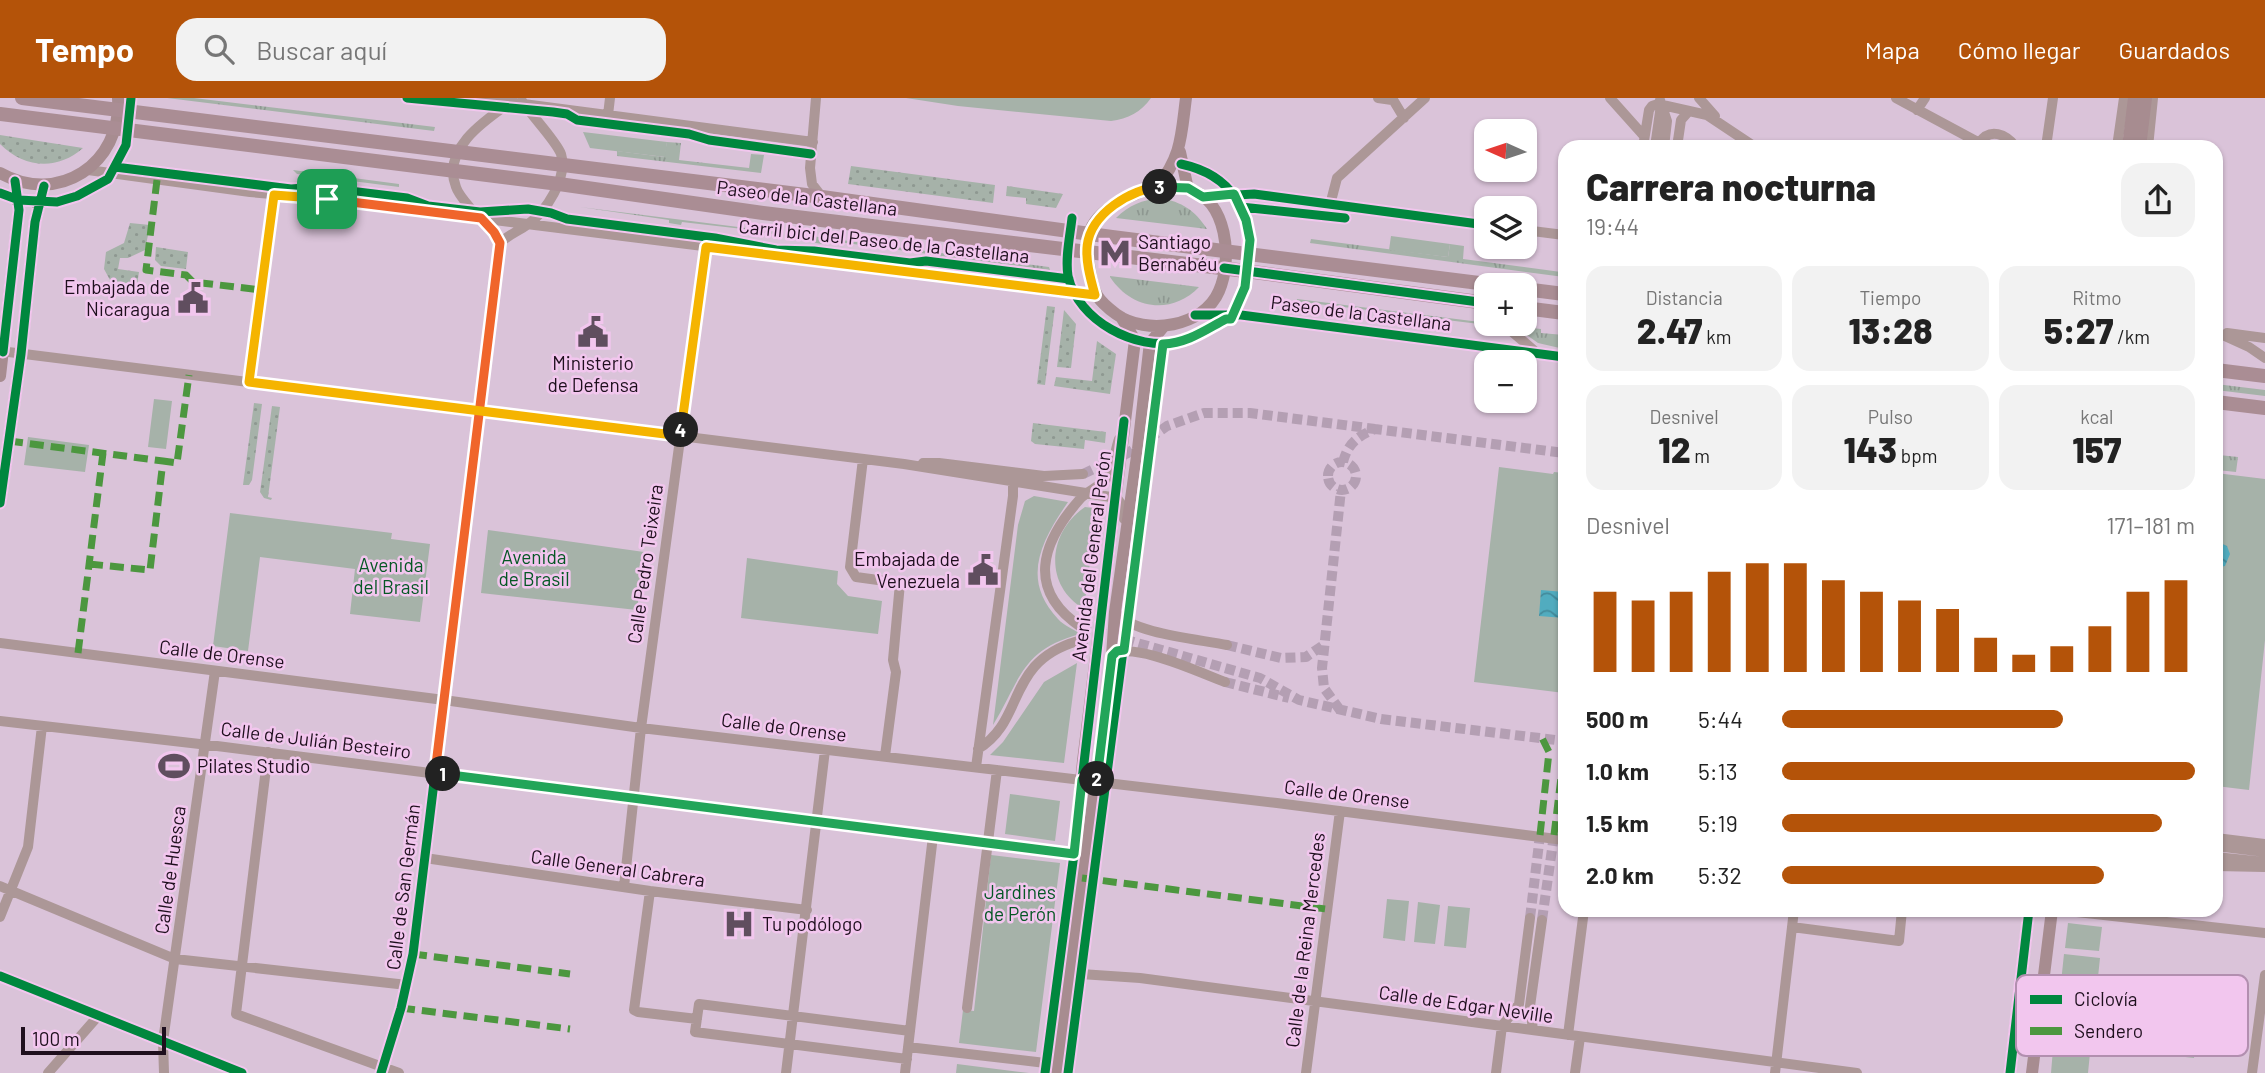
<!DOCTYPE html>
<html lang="es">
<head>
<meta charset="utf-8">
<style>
	:root { --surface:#fff; --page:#f2f2f2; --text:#222; --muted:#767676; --accent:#b45309 }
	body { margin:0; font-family:Barlow,sans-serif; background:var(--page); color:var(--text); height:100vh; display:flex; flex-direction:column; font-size:26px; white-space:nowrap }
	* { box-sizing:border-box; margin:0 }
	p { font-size:23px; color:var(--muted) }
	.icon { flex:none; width:38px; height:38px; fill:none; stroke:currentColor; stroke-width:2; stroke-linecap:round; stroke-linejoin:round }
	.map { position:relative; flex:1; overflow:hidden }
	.side { position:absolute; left:1558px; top:42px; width:665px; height:777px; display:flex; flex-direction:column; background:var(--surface); border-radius:21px; box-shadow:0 2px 5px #0004 }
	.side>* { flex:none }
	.needle { width:46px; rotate:273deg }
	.fabs { position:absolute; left:1474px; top:21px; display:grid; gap:14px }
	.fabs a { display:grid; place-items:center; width:63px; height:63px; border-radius:14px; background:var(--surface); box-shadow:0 2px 5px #0004; font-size:35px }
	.scale { position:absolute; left:21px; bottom:18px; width:145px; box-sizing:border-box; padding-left:7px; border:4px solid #1e0f1d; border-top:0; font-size:19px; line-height:24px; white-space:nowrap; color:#1e0f1d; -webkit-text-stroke:5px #f2c6ee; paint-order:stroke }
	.pin { position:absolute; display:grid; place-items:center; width:60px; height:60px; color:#fff; margin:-30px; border-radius:14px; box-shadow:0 4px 10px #0006 }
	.km { position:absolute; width:35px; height:35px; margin:-18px; border-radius:50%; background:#222; color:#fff; font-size:19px; line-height:35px; text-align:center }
	.round { display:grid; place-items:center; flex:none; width:74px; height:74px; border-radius:21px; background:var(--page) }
	.headline { display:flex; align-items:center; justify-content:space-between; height:119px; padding:0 28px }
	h1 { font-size:38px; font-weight:800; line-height:52px }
	.stats { display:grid; grid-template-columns:repeat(3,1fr); gap:10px; height:119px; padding:7px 28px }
	.stats div { display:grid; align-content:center; border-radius:18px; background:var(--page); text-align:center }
	.stats b { font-size:35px; font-weight:800 }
	.stats small { font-size:19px; font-weight:400 }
	.stats p { font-size:19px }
	.chart { height:196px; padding:14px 28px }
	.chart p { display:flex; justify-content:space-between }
	.chart svg { width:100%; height:126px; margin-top:7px; stroke:var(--accent); stroke-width:6 }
	ul { padding:0 28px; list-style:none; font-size:23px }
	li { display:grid; grid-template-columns:112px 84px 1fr; align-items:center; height:52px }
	li i { height:18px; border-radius:9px; background:var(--accent) }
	header { display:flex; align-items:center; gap:42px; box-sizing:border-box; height:98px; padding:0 35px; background:var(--accent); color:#fff }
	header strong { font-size:33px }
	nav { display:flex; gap:38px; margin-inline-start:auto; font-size:24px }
	.search { width:490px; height:63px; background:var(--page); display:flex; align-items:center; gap:18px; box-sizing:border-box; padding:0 24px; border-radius:21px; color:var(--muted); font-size:26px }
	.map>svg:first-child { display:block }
	.grass { fill:url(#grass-tufts) }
	.park { fill:#a6b2a9 }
	.garden { fill:url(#garden-dots) }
	.water { fill:url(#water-waves) }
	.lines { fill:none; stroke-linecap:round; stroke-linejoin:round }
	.minor-tunnel { stroke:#b49fb3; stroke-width:10; stroke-dasharray:10 5; stroke-linecap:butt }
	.minor { stroke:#ac9797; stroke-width:10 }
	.major { stroke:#a78c90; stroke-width:12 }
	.highway { stroke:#aa8d94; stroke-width:14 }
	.quiet { stroke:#4c973f; stroke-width:7; stroke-dasharray:14 7; stroke-linecap:butt }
	.cycleway-casing { stroke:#f2c6ee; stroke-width:13 }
	.cycleway { stroke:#00873e; stroke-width:9 }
	.split-1-casing { stroke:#fff; stroke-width:14 }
	.split-2-casing { stroke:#fff; stroke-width:14 }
	.split-3-casing { stroke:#fff; stroke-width:14 }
	.split-4-casing { stroke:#fff; stroke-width:14 }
	.split-5-casing { stroke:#fff; stroke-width:14 }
	.split-1 { stroke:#f0652b; stroke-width:9 }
	.split-2 { stroke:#22a559; stroke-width:9 }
	.split-3 { stroke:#22a559; stroke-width:9 }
	.split-4 { stroke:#f5b400; stroke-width:9 }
	.split-5 { stroke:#f5b400; stroke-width:9 }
	.labels { text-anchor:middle; stroke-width:5; stroke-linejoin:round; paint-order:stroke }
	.street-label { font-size:19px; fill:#1e0f1d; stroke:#f2c6ee }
	.poi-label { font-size:19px; fill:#1e0f1d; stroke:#f2c6ee; text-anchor:start }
	.park-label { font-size:19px; fill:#055824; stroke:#f2c6ee }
	.key { fill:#f2c6ee; stroke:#b28faf; stroke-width:2 }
	.key-label { font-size:19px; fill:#1e0f1d }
</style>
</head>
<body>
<header>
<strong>Tempo</strong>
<div class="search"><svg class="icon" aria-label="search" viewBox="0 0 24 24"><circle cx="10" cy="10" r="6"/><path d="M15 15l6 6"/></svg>Buscar aquí</div>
<nav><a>Mapa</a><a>Cómo llegar</a><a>Guardados</a></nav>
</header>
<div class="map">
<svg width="2265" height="975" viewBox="0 0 2265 975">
	<defs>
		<pattern id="grass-tufts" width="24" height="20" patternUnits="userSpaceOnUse" patternTransform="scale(1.75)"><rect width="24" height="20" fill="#a6b2a9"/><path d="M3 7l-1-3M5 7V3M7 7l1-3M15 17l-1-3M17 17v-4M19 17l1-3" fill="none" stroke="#8e9891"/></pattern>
		<pattern id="garden-dots" width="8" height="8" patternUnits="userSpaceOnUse" patternTransform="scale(1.75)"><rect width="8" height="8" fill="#a6b2a9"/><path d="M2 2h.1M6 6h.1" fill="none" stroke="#8e9891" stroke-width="1.8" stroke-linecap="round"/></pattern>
		<pattern id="water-waves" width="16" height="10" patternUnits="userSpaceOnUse" patternTransform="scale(1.75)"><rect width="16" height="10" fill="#51acbf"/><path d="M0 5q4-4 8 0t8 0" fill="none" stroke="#438a9b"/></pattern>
	</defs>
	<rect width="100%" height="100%" fill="#dac3d9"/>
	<path class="grass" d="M167,0H194L435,29L434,33Z
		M667,44L681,45L679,62L749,70L751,56L764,57L761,75L617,58V53L664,59Z
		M293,72L399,86V89L297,76Z
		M1160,100C1182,104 1195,112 1207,131L1116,120C1129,107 1142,102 1160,100Z
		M580,109L778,134L777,136L764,135L763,138L760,137V133L682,124L681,127L669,125V122Z
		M811,138L1049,169L1050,172L942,158L941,161L929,159V156L823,142L822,146L810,144Z
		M1311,141L1448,159L1450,146L1464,148L1463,161L1561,174L1564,162V179L1310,145Z
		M1110,179V178L1199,189C1171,218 1131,211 1110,179Z
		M1297,201L1480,224L1490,226L1489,231L1480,230L1479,226L1398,216L1396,221L1384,220L1385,214L1310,205L1309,210L1296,209Z
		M1523,229L1541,231V235L1564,237V251L1538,245L1520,232Z
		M2216,286L2265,292V298L2216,292Z
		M2219,357L2238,359L2236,374L2217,372Z"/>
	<path class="park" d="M906,0H1151C1141,14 1128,21 1111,23L958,8Z
		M583,34L667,44L665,59L590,50Z
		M1391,138L1450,146L1448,159L1389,152Z
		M154,301L172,303L166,351L148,349Z
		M28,339L89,347L85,374L24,367Z
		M1499,369L1553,376L1554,374L1564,375V595L1474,584Z
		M2216,375L2265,381V542L2249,692L2216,688Z
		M1034,398L1068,404C1042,442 1020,481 1058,521C1064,528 1074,531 1080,536C1021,552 1021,581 993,627L1018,427L1025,403Z
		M1085,409L1093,410L1096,417L1084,511C1043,487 1048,434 1085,409Z
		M230,415L392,435L391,441L430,446L420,524L350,516L355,471L260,459L248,553L213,548Z
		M488,432L644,454L637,512L481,495Z
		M747,460L838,473L837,486L848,498L882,503L878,536L741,520Z
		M1077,565L1064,665L990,657L1003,644L1044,584Z
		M1010,696L1060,703L1055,743L1005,736Z
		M991,757L1060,765L1036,954L959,945L963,912L974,913Z
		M1387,801L1409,803L1405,843L1383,840Z
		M1418,804L1440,807L1435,846L1414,844Z
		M1448,808L1470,810L1466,850L1444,848Z
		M2068,825L2102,829L2099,853L2065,850Z
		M2064,856L2100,860L2096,898L2060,894Z
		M2180,890L2201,892L2194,960L2150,955L2153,923L2176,926Z
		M2053,951L2090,955L2088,975H2051Z
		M957,966L1029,975H956Z"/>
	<path class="garden" d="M0,37L83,50C57,73 24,70 0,46Z
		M851,68L995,87L993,105L848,86Z
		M1007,88L1063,96L1056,110L1026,106V100L1006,98Z
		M130,125L150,127L145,152L128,160H120L118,171L139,174L137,187L110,182L104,171L106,154L124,145Z
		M156,149L188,154L186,171L161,168L155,162Z
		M1047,208L1055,209L1045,287L1037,286Z
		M1064,212L1076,226L1071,270L1057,269Z
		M1097,243L1116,256L1110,296L1054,288L1056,279L1092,283Z
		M254,305L262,306L252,382L249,387H243Z
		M272,308L280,309L268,399L272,400L271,402L264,400L260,394Z
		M1033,325L1106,334L1105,345L1085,342L1084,351L1035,346L1031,343Z"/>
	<path class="water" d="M2216,443L2227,448L2230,456L2225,468L2216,470Z
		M1541,492L1564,494V520L1539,518Z"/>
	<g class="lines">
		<path class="minor-tunnel" d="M1328 378a14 14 0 1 1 28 0a14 14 0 1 1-28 0Z
			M1343,364C1348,345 1358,338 1375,331L1564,355
			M1083,376L1128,355L1167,328L1204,315H1250L1375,331
			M1081,529L1260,580L1299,602L1381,621L1564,643
			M1078,543L1120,544
			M1227,547L1281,560L1306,559L1325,546
			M1225,584L1289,600
			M1340,612L1324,590L1322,570L1341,392
			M1530,820L1540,737
			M1542,822L1554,737"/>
		<path class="minor" d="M478,0L813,44
			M816,0L810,70L812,86L822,99
			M1378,0L1392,2
			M1392,0L1404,20
			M1610,0L1644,38
			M1699,0L1715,18
			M1896,0L1987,49
			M1660,2L1667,23L1664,49
			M1917,12L1925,0
			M608,17L610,0
			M1979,45C1990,29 2006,36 2016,49
			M1643,49L1649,12L1652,8L1658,6L1707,17L1755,49
			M1655,49L1661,7
			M1677,49L1681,22L1689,13
			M2046,49L2053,0
			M2117,49L2124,0
			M2148,49L2153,0
			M88,72L250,94L327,101L1095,197
			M1203,99L1254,96L1486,127
			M1330,107L1337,80L1425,0
			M1524,132L1564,137
			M500,145C508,137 517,134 527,127C546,114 568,80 561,56C557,44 531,17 522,3
			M1196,217H1241L1564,259
			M1503,226L1537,255
			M2216,234L2249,249L2265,260
			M2227,235L2265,240
			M0,253L904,366L1117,400L1124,410V421
			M249,284L274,97
			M863,361L850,469L856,479L900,485L893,562L896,574L885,658
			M923,365H939L1044,378L1083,376
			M1115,514C1133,536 1198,541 1227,547
			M1081,529C1026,492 1041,445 1080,401C1088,392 1103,388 1109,377C1114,367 1115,352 1119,341
			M0,545L444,602L641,630L1277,705L1564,742
			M1112,558C1129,541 1203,576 1225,584
			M0,623L217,648L1078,757
			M978,651C1026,622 1005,564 1078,543
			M268,654L236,916L399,975
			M976,669L1013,398V384
			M2216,740L2265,746
			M2216,748L2265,754
			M2216,759L2265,764
			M425,760L650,793L807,812
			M2216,768L2264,769
			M0,788L175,861L407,887
			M624,789L641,630L706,149
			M650,793L634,912L638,914L697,921
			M2059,812L2265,835
			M0,819L28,749L42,628
			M1792,829L1899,843L1902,812
			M1066,875L1140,880L1857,975
			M0,878L242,975
			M967,910L997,672
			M1533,932L1530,908L1542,822
			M1568,937L1584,812
			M908,949L1054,966
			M907,961L695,934L699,906L910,933
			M48,975L99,917
			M164,975L163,943L215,573
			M381,975L401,910L413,856L500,145C492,130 481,124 472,112C467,106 458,96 456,89C441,51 485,22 511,4
			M786,975L825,652
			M905,975L933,738
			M1306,975L1340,713
			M1496,975L1502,928L1519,906L1530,820
			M1575,975L1580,939
			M1775,975L1794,812
			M2252,975L2265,877"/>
		<path class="major" d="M2128,49L2134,0
			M2140,49L2146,0
			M1180,54L1188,91
			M0,75C58,108 122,66 118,0
			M1157,89C1167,89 1179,88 1189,91C1227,102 1233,161 1219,193C1204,229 1146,238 1116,216C1097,202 1094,196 1090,173C1088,161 1086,148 1089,136C1096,110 1134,95 1157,89Z
			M1157,89C1182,58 1181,38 1186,0
			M0,278L19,112L15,83
			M0,405L21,256L35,124L44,88
			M1045,975L1073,769L1083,663L1135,242L1121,219
			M1056,975L1096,683L1112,558L1115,514L1138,351L1149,253L1150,245L1164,228
			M2010,975L2029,812
			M2032,975L2052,812"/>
		<path class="highway" d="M22,0L822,99L1112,139L1495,187
			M0,16L559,86L763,115L1246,173L1486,205
			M1524,191L1564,196
			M1524,210L1564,215
			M2216,272L2265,278
			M2216,304L2265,310"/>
		<path class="quiet" d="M157,82L146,172L186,177L193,184L262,192
			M9,343L163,363
			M89,466L150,472L163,363L177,365L189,277
			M78,555L103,355
			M1540,737L1549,654L1542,640
			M1554,737L1564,655
			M1082,780L1326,811
			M2186,818L2187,812
			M413,856L570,876
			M401,910L570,931"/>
		<defs>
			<path id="cycleway" d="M407,0L553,14L567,16L577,22L689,36L709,42L811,56
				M115,69L291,91L317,89L407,100L428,108L480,114L528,111L551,115L567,121L715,140L776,152L814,153L910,165L926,163L1069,181
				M0,95L19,102L57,104L77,98L108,81L126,47L131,0
				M1203,99L1254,96L1486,127
				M1241,109L1345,120
				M1072,120C1070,138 1065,160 1068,178C1078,223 1136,253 1178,244C1197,240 1210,230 1226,221H1231C1235,210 1241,201 1244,190C1247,182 1246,172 1247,163C1253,113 1232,77 1181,66
				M1224,170L1486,205
				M1195,217H1241L1564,259
				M3,254L19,112L15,83
				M0,405L21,256L35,124L44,88
				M1082,682L1124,323
				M0,878L242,975
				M381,975L401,910L413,856L500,145
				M1045,975L1074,756
				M1068,975L1163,245
				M2010,975L2029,812"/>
		</defs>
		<use href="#cycleway" class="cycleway-casing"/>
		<use href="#cycleway" class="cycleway"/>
	</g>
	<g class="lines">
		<defs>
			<path id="split-1" d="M327,101L481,120L494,134L500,145L435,675L443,676"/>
			<path id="split-2" d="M443,676L1074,756L1082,682L1096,683L1097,681"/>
			<path id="split-3" d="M1097,681L1112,558L1117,553L1124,552L1163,246C1188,245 1205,232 1226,221H1231L1245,189L1250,142L1246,122L1234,96L1203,99L1188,90L1160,89"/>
			<path id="split-4" d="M681,332L706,149L1095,197C1084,158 1079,133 1114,107C1128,97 1143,90 1160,89"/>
			<path id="split-5" d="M327,101L274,97L249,284L681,338V332"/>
		</defs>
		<use href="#split-1" class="split-1-casing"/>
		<use href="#split-2" class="split-2-casing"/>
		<use href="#split-3" class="split-3-casing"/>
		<use href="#split-4" class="split-4-casing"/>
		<use href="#split-5" class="split-5-casing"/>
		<use href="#split-1" class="split-1"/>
		<use href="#split-2" class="split-2"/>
		<use href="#split-3" class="split-3"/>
		<use href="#split-4" class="split-4"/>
		<use href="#split-5" class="split-5"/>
	</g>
	<defs>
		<symbol id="metro-bare" viewBox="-9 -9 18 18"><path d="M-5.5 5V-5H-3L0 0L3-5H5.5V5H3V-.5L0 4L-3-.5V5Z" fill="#604e5f" stroke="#f2c6ee" stroke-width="2.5" paint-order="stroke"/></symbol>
		<symbol id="civic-bare" viewBox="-9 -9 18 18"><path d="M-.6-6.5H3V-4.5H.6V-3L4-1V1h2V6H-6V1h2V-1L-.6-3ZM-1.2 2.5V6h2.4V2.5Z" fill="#604e5f" stroke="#f2c6ee" stroke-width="2.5" paint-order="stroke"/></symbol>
		<symbol id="stadium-bare" viewBox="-9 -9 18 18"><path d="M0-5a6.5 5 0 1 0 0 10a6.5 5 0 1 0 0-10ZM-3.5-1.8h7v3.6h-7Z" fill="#604e5f" stroke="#f2c6ee" stroke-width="2.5" paint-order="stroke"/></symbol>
		<symbol id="hospital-bare" viewBox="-9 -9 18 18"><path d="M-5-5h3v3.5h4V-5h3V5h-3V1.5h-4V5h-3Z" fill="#604e5f" stroke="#f2c6ee" stroke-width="2.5" paint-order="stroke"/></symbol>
	</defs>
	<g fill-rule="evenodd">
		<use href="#metro-bare" x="1093" y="133" width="44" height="44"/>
		<use href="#civic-bare" x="171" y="178" width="44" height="44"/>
		<use href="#civic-bare" x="571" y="212" width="44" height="44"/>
		<use href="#civic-bare" x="961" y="450" width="44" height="44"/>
		<use href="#stadium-bare" x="152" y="646" width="44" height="44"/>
		<use href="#hospital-bare" x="717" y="804" width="44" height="44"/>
	</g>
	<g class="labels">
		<g class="street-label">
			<text transform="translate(807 100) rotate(7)" y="7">Paseo de la Castellana</text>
			<text transform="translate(884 143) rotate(6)" y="7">Carril bici del Paseo de la Castellana</text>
			<text transform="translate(1361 215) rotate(7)" y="7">Paseo de la Castellana</text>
			<text transform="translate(1091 458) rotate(-83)" y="7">Avenida del General Perón</text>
			<text transform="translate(645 466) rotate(-82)" y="7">Calle Pedro Teixeira</text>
			<text transform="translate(222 556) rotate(7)" y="7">Calle de Orense</text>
			<text transform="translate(784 629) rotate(7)" y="7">Calle de Orense</text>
			<text transform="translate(316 642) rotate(7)" y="7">Calle de Julián Besteiro</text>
			<text transform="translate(1347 696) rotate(7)" y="7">Calle de Orense</text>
			<text transform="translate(618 770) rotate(8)" y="7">Calle General Cabrera</text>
			<text transform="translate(170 772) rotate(-82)" y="7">Calle de Huesca</text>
			<text transform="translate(403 789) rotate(-83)" y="7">Calle de San Germán</text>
			<text transform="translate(1305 842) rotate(-83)" y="7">Calle de la Reina Mercedes</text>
			<text transform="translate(1466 906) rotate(8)" y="7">Calle de Edgar Neville</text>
		</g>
		<g class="poi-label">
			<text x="1138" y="151">Santiago<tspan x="1138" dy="22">Bernabéu</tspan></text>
			<text x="170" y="196" text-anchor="end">Embajada de<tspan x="170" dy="22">Nicaragua</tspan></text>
			<text x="593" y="272" text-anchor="middle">Ministerio<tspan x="593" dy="22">de Defensa</tspan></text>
			<text x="960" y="468" text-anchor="end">Embajada de<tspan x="960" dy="22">Venezuela</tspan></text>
			<text x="197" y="675">Pilates Studio</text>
			<text x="762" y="833">Tu podólogo</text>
		</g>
		<g class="park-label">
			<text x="534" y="466">Avenida<tspan x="534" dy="22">de Brasil</tspan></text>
			<text x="391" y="474">Avenida<tspan x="391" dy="22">del Brasil</tspan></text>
			<text x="1020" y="801">Jardines<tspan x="1020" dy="22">de Perón</tspan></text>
		</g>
	</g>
	<rect x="2016" y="877" width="232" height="81" rx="10" class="key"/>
	<rect x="2030" y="897" width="32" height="9" fill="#00873e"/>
	<rect x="2030" y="929" width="32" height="8" fill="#4c973f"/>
	<g class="key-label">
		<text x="2074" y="908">Ciclovía</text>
		<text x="2074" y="940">Sendero</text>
	</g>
</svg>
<div class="fabs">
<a><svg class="needle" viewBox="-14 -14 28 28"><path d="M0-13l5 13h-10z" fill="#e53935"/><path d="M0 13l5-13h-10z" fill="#767676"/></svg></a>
<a><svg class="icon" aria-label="layers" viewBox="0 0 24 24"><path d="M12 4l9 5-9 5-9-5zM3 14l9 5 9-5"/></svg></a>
<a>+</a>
<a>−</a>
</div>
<div class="scale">100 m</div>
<div class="pin" style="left:327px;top:101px;background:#1e9e55"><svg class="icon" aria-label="arrive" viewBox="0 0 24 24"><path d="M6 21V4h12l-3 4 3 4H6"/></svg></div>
<b class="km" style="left:443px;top:676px">1</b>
<b class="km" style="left:1097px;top:681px">2</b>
<b class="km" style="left:1160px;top:89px">3</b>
<b class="km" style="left:681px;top:332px">4</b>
<section class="side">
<div class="headline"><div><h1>Carrera nocturna</h1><p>19:44</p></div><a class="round"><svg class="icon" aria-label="share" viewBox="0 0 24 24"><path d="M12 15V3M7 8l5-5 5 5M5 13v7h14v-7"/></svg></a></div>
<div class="stats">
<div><p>Distancia</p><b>2.47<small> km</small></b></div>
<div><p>Tiempo</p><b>13:28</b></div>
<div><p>Ritmo</p><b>5:27<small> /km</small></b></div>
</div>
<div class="stats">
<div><p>Desnivel</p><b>12<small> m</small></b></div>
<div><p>Pulso</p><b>143<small> bpm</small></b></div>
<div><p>kcal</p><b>157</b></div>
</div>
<div class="chart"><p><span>Desnivel</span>171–181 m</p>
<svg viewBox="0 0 160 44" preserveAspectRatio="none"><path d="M5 44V16M15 44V19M25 44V16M35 44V9M45 44V6M55 44V6M65 44V12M75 44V16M85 44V19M95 44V22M105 44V32M115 44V38M125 44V35M135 44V28M145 44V16M155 44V12"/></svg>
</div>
<ul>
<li><b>500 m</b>5:44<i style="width:68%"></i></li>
<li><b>1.0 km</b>5:13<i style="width:100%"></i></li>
<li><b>1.5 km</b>5:19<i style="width:92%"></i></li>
<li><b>2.0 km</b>5:32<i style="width:78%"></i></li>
</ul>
</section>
</div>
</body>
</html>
